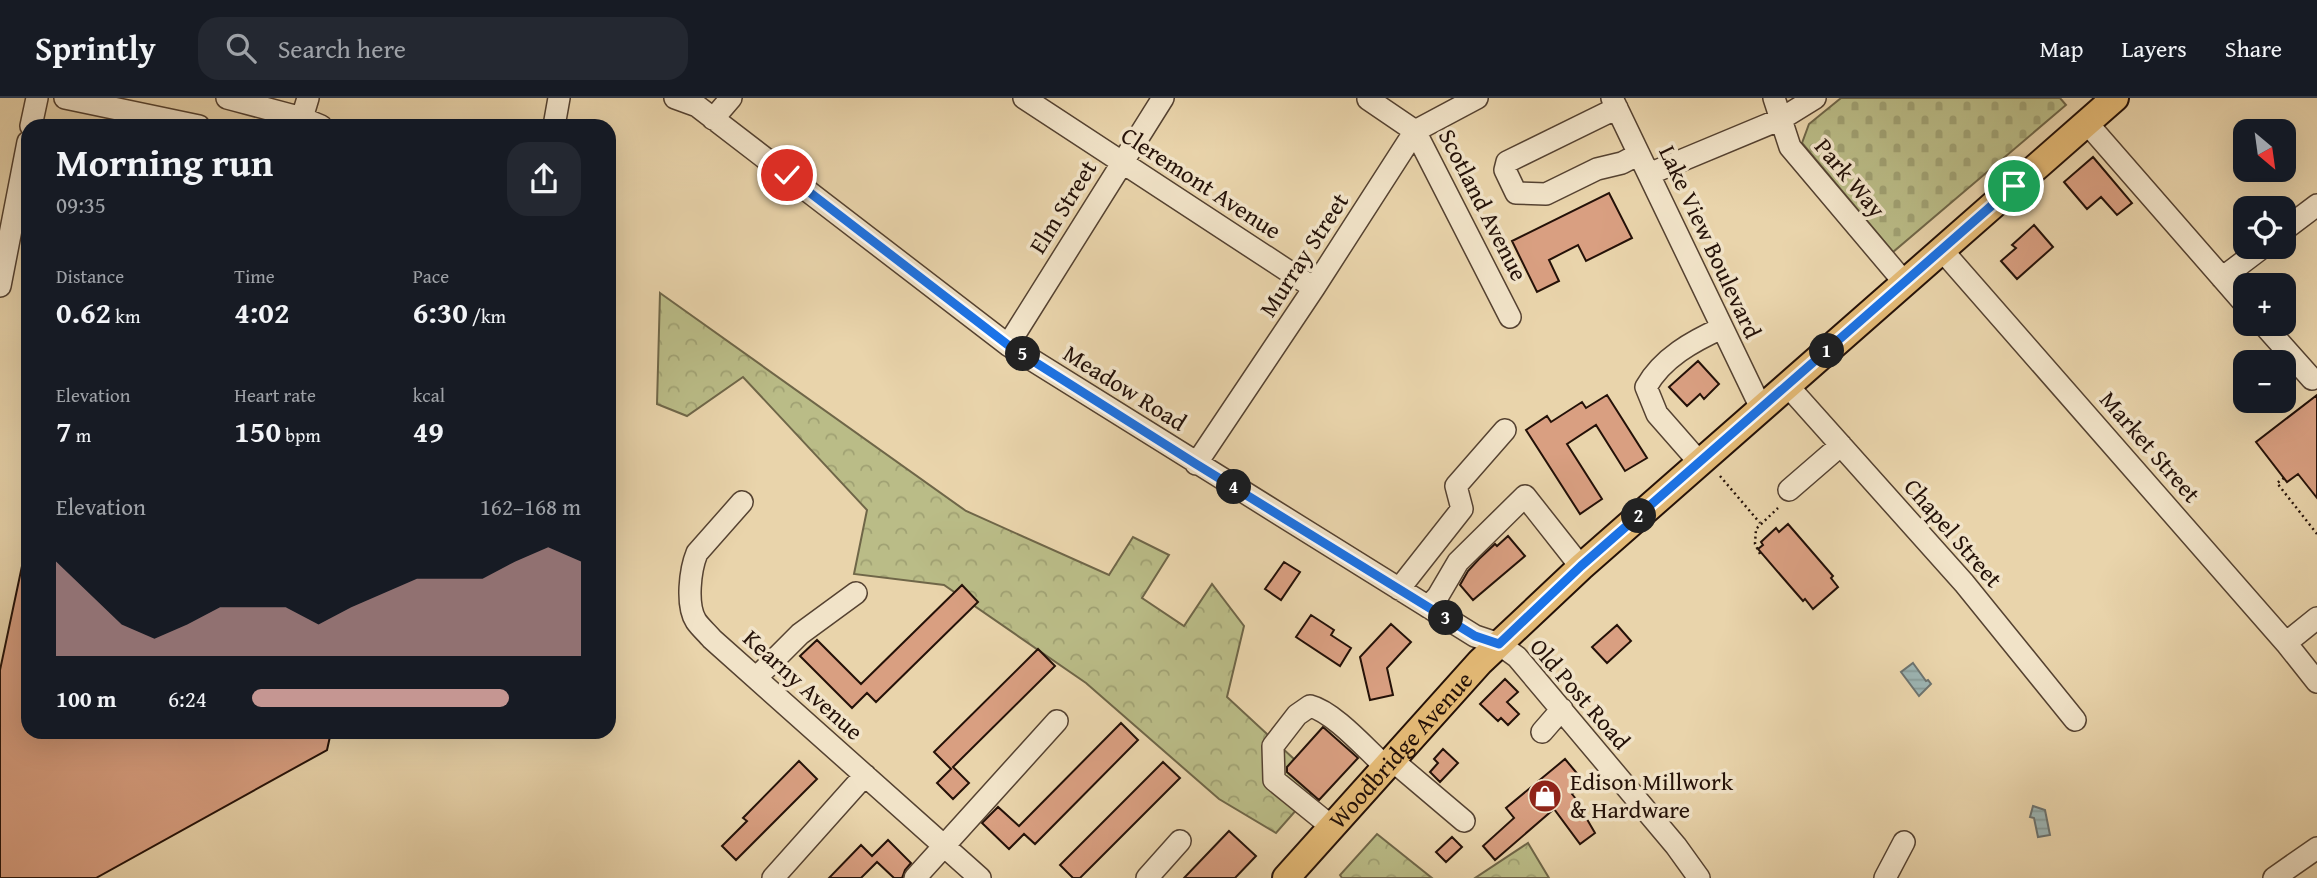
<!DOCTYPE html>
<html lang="en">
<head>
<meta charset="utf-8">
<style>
	:root { --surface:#171b24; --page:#242831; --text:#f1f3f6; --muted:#9ea1a6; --line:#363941; --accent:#c59692 }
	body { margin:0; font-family:"Gentium Book Plus",serif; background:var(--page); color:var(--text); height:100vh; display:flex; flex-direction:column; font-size:26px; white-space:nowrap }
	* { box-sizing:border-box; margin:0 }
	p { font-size:23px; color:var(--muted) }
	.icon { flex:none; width:38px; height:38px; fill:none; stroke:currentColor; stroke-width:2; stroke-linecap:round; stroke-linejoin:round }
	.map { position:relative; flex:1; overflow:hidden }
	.details { position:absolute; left:21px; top:21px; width:595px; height:620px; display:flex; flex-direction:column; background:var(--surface); border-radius:21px; box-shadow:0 7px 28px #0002 }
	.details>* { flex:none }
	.needle { width:46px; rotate:151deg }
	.controls { position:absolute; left:2233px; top:21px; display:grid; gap:14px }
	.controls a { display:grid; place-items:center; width:63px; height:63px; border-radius:14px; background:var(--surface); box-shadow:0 7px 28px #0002; font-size:35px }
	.pin { position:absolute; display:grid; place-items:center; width:60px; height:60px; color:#fff; margin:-30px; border:4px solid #fff; border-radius:50%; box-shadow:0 2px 7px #0007 }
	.km { position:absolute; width:35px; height:35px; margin:-18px; border-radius:50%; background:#222; color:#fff; font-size:19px; line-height:35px; text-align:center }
	.round { display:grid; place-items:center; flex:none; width:74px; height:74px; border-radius:21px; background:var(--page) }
	.overview { display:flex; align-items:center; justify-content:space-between; height:119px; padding:0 35px }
	h1 { font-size:38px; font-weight:600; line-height:52px }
	.metrics { display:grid; grid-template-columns:repeat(3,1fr); gap:10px; height:119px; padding:7px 35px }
	.metrics div { display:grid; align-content:center }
	.metrics b { font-size:30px; font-weight:600 }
	.metrics small { font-size:19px; font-weight:400 }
	.metrics p { font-size:19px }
	.chart { height:196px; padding:14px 35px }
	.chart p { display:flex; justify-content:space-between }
	.chart svg { width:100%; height:126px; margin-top:7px; fill:var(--accent); opacity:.7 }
	ul { padding:0 35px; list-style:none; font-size:23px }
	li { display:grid; grid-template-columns:112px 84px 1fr; align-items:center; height:52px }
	li i { height:18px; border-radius:9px; background:var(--accent) }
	header { display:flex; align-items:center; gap:42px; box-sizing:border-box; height:98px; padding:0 35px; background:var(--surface); border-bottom:2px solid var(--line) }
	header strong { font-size:33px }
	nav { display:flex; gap:38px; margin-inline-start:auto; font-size:24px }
	.search { width:490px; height:63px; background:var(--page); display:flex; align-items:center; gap:18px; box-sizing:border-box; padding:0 24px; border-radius:21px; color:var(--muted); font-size:26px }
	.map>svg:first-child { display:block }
	.forest { fill:url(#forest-crowns); stroke:#6f6648; stroke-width:2 }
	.cemetery { fill:url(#cemetery-stones); stroke:#6f6648; stroke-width:2 }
	.water { fill:url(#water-rules); stroke:#6c736f; stroke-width:2 }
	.building { fill:#d99f81; stroke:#241108; stroke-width:2 }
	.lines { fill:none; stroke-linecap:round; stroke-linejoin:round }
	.minor-casing { stroke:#554231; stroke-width:24 }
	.major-casing { stroke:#241108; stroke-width:30 }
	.path { stroke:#241108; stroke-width:2.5; stroke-dasharray:2 3.5; stroke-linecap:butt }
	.minor { stroke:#f1e3c8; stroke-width:21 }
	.major { stroke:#e4ba76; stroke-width:26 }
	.route-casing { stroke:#fff; stroke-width:14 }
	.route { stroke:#1a73e8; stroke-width:9 }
	.labels { text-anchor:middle; stroke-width:7; stroke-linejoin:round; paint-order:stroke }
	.street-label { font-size:24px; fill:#241108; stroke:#f1e3c8 }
	.poi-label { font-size:24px; fill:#241108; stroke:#f1e3c8; text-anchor:start }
</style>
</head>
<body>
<header>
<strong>Sprintly</strong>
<div class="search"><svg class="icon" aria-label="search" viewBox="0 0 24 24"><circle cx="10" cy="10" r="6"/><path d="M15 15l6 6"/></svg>Search here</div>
<nav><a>Map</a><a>Layers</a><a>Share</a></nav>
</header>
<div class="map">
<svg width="2317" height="780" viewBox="0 0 2317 780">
	<defs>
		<pattern id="forest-crowns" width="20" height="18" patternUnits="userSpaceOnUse" patternTransform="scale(1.75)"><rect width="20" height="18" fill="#babc87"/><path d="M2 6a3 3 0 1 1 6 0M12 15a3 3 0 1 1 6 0" fill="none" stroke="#a0a173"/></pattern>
		<pattern id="cemetery-stones" width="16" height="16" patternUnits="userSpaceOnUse" patternTransform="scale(1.75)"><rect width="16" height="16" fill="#babc87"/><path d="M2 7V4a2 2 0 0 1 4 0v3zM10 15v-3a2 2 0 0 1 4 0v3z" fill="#a0a173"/></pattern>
		<pattern id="water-rules" width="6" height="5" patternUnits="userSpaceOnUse" patternTransform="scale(1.75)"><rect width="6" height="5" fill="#9cb5b4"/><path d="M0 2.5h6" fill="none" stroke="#869b99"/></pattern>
	</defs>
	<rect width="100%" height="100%" fill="#e9d4ab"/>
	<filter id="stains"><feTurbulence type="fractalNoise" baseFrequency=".00286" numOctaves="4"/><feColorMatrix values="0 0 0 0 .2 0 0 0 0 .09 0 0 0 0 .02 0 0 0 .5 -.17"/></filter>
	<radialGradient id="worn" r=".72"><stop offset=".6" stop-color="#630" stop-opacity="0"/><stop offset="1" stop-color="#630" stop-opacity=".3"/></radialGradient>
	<path class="forest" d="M660,195L966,413L1109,477L1133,439L1169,457L1142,500L1184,528L1212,486L1244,528L1227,599L1320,685L1276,735L1219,701L1086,585L944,487L854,476L867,412L743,279L687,318L657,306Z
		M1377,736L1432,780H1342L1340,777Z
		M1528,745L1549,780H1475Z"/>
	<path class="cemetery" d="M1841,0H2060L2066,7L1893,154L1802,45L1809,26Z"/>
	<path class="water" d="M1913,565L1926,583L1928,582L1931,586L1919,598L1901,574Z
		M2033,708L2045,712L2050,737L2038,739L2034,720L2030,719Z"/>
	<path class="building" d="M2093,59L2132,105L2117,117L2101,99L2087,111L2064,84Z
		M1609,95L1632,140L1586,163L1578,147L1549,162L1559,183L1537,194L1512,143Z
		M2034,127L2053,149L2017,181L2001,163L2016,150L2012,147Z
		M1698,263L1719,286L1704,301L1700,296L1687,308L1669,289Z
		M1607,297L1647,360L1625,373L1596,327L1567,346L1602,401L1580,416L1526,332L1547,318L1551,324L1582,304L1586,310Z
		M2317,297V400L2298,376L2287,384L2256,344Z
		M1788,426L1833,478L1831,480L1838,489L1813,511L1805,501L1803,503L1758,451L1763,447L1761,444L1776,430L1779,434Z
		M1508,438L1525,458L1473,502L1460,487L1468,473L1479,461L1495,446L1497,448Z
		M1284,464L1300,474L1281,502L1265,491Z
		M22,468H28V634H331L327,652L96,780H0V572Z
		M962,487L978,504L876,604L867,595L852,610L800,558L817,542L861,586Z
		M1311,517L1334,532L1331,537L1351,550L1340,568L1296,539Z
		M1391,526L1411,544L1387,570L1393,597L1370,602L1360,559Z
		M1617,527L1631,543L1607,565L1592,549Z
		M1038,551L1055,568L953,669L969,685L953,701L937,685L951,671L934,654Z
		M1505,581L1518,594L1507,604L1519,616L1508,627L1501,620L1498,623L1480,606Z
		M1121,625L1138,642L1035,746L1024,736L1009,751L982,725L998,709L1019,728Z
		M1323,629L1358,660L1319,702L1287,674V669Z
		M1443,651L1458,665L1440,684L1430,674L1438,665L1434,661Z
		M1565,661L1585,685L1572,696L1583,710L1581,711L1595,735L1580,746L1554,711L1495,762L1483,748L1514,720L1506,710Z
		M799,663L817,681L736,762L722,748L747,723L743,720Z
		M1163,664L1180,680L1080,780H1073L1060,767Z
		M1229,733L1256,758L1235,780H1184Z
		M1452,739L1462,749L1446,764L1436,754Z
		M888,742L911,765L905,772L902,780H894L877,764L861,780H829L861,747L872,758Z"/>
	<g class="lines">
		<defs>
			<path id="minor" d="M65,0L199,28
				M227,0L302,20L300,28
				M308,0L302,20L321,28
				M675,0L697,8L1008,247L1475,538L1499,546L1517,559L1676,748L1699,780
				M1024,0L1314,190
				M1612,0L1761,310
				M1774,0L1790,49L1904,184
				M1368,1L1415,33L1510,219
				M1617,10L1507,64L1505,72L1516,95L1546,96L1597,71L1622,65L1639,56
				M713,21L731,0
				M2086,24L2245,206
				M31,28L37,0
				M554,28L559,0
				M1649,76L1781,21L1815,0
				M2284,132L2317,107
				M1941,151L2286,545L2317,584
				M2222,180L2263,149
				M0,188L28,44
				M2263,226L2312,281
				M1008,247L1163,0
				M1787,287L1964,485L2075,622
				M1700,365L1657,316L1646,289C1662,260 1693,243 1722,230
				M1196,366L1314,190L1415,33L1477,0
				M1789,392L1841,347
				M742,404L697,455C690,472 686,507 696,523C700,529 707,535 712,541L980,780
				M1399,491L1462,411L1456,388L1505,332
				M1428,509L1438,498L1458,464L1525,398L1581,469
				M2286,545L2317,520
				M756,580L800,536L856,495
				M1542,634L1562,611
				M1392,662L1464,723
				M1332,729L1274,682L1273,648L1297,617L1310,608C1334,614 1367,652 1386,669
				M773,780L865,677
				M915,780L1057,623
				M1147,780L1180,743
				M1885,780L1904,744
				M2274,780L2317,750"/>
			<g id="major">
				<path id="s1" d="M1286,780L1480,564L1581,469L2115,0"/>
			</g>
		</defs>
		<use href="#minor" class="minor-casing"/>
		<use href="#major" class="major-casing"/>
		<path class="path" d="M1720,378L1760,425
			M2284,380L2277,385L2317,436
			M1760,456L1755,446L1756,431L1778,410"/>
		<use href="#minor" class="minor"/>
		<use href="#major" class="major"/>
	</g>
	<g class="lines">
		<defs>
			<path id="route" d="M787,77L1008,247L1196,366L1475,538L1499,546L1581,468L2014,88"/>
		</defs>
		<use href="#route" class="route-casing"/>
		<use href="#route" class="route"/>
	</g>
	<defs>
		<symbol id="shop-disc" viewBox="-11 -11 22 22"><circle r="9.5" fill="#8f2418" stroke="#f1e3c8"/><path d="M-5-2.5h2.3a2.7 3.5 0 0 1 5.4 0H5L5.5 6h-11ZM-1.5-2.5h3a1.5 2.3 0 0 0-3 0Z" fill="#fff"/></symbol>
	</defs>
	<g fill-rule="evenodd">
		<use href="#shop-disc" x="1526" y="679" width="38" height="38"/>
	</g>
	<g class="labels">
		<g class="street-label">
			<text transform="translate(1850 80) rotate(50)" y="8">Park Way</text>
			<text transform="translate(1201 85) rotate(33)" y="8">Cleremont Avenue</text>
			<text transform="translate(1483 107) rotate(63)" y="8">Scotland Avenue</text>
			<text transform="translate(1063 109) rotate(-58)" y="8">Elm Street</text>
			<text transform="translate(1710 144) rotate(65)" y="8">Lake View Boulevard</text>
			<text transform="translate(1304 157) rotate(-57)" y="8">Murray Street</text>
			<text transform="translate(1125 290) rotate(32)" y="8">Meadow Road</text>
			<text transform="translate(2150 349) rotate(49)" y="8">Market Street</text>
			<text transform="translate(1953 435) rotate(49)" y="8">Chapel Street</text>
			<text transform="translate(803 587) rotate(42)" y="8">Kearny Avenue</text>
			<text transform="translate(1580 596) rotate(49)" y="8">Old Post Road</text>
			<text dy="8" stroke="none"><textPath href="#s1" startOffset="172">Woodbridge Avenue</textPath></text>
		</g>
		<g class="poi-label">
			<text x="1570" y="692">Edison Millwork<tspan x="1570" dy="28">&amp; Hardware</tspan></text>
		</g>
	</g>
	<rect width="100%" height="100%" filter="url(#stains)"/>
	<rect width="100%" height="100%" fill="url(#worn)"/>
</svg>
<div class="controls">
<a><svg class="needle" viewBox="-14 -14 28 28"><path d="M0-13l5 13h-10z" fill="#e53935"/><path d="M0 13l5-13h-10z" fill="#9ea1a6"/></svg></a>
<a><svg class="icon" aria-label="locate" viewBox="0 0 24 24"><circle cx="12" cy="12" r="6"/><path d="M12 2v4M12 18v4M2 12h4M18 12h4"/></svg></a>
<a>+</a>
<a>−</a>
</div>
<div class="pin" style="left:2014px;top:88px;background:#1e9e55"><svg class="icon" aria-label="arrive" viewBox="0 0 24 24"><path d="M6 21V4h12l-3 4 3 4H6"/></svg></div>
<div class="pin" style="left:787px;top:77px;background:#d93025"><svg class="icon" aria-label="check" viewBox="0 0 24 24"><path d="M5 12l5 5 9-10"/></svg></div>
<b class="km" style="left:1827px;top:253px">1</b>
<b class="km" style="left:1639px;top:418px">2</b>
<b class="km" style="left:1446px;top:520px">3</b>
<b class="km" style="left:1234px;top:389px">4</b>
<b class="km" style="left:1023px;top:256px">5</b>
<section class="details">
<div class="overview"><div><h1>Morning run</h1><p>09:35</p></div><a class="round"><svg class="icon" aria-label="share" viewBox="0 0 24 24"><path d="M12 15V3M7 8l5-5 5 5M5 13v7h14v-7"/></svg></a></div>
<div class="metrics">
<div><p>Distance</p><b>0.62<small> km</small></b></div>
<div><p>Time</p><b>4:02</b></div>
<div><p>Pace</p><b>6:30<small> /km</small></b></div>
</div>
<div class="metrics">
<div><p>Elevation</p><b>7<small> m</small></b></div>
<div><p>Heart rate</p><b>150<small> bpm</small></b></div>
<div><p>kcal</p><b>49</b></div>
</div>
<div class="chart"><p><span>Elevation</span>162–168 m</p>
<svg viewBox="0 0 160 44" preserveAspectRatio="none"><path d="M0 44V11L10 22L20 33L30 38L40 33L50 27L60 27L70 27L80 33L90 27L100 22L110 17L120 17L130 17L140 11L150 6L160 11V44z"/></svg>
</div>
<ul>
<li><b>100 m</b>6:24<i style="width:78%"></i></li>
</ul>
</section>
</div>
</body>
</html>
